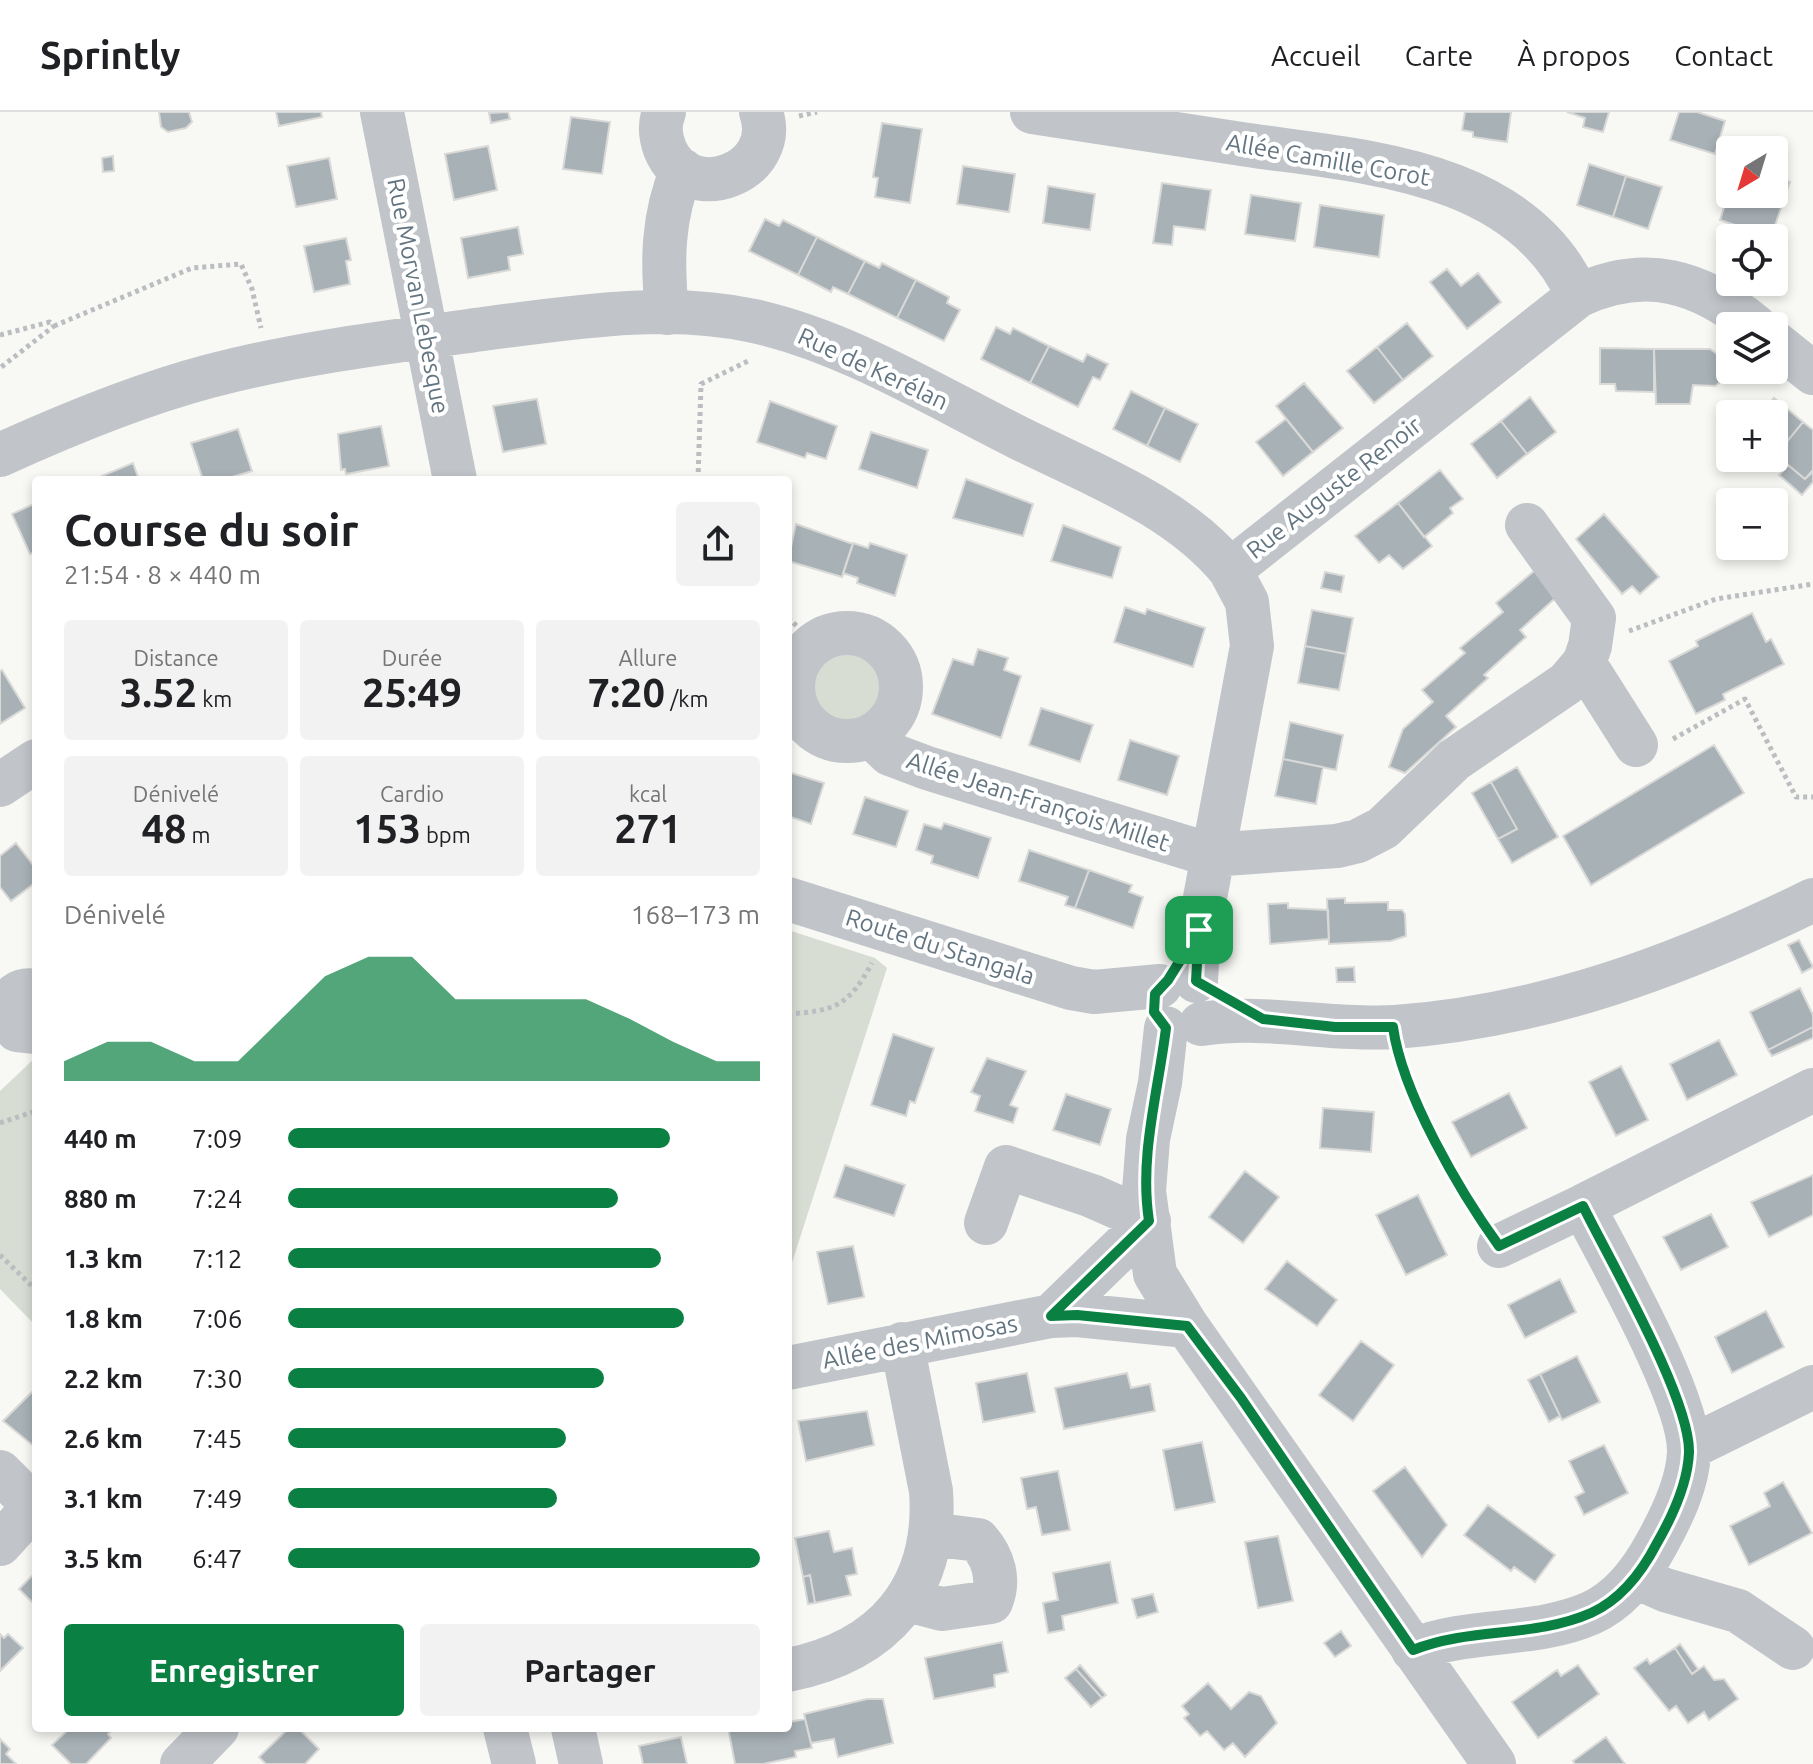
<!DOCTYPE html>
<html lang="fr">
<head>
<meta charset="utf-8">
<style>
	:root { --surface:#fff; --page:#f2f2f2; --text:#202124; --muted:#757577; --line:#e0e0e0; --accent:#0b8043 }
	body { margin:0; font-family:Ubuntu,sans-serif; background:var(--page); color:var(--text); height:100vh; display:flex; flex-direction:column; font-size:30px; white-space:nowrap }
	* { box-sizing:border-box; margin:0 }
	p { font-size:26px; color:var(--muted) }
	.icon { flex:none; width:44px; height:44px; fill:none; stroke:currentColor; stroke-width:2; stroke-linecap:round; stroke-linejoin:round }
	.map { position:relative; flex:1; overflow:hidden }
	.details { position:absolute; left:32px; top:364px; width:760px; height:1256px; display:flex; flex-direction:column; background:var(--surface); border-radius:8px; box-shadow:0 4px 12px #0003 }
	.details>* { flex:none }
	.needle { width:52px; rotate:218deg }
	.controls { position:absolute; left:1716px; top:24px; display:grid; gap:16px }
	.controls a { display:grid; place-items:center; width:72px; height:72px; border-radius:8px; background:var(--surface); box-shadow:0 4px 12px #0003; font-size:40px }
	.pin { position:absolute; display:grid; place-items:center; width:68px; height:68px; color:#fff; margin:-34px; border-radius:16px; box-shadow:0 4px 12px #0006 }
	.round { display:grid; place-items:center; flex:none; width:84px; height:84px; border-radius:8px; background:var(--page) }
	.summary { display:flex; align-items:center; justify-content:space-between; height:136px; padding:0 32px }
	h1 { font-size:44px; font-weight:700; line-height:60px }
	.figures { display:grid; grid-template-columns:repeat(3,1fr); gap:12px; height:136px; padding:8px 32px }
	.figures div { display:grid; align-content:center; border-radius:8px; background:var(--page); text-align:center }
	.figures b { font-size:40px; font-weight:700 }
	.figures small { font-size:22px; font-weight:400 }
	.figures p { font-size:22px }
	.chart { height:224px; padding:16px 32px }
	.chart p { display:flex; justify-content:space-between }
	.chart svg { width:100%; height:144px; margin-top:8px; fill:var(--accent); opacity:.7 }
	.button { display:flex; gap:16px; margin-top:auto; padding:16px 32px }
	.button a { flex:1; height:92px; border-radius:8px; background:var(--accent); color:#fff; font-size:32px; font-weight:700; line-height:92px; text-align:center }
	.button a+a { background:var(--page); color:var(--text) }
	ul { padding:0 32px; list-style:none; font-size:26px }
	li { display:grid; grid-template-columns:128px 96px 1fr; align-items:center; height:60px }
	li i { height:20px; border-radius:10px; background:var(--accent) }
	header { display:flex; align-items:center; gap:48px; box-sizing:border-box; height:112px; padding:0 40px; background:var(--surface); border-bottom:2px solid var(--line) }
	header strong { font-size:38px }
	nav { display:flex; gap:44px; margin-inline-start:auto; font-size:28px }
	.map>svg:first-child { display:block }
	.green { fill:#d8ddd4 }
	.building { fill:#a8b1b6; stroke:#d9d9d7; stroke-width:2 }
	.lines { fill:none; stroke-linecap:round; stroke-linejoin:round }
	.path { stroke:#bbbec0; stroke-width:5; stroke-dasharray:4 4; stroke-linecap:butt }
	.minor { stroke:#c1c5c9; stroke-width:44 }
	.route-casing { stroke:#fff; stroke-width:16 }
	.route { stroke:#0b8043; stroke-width:10 }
	.labels { text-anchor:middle; stroke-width:8; stroke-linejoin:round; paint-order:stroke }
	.street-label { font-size:24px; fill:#637580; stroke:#fff }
</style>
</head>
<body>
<header>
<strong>Sprintly</strong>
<nav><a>Accueil</a><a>Carte</a><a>À propos</a><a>Contact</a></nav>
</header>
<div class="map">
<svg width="1813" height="1652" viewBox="0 0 1813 1652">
	<rect width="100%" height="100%" fill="#f8f8f5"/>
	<path class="green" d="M805 575a41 41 0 1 1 82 0a41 41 0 1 1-82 0Z
		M788,818L875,846L887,856L788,1163Z
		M36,945V1214L0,1177V979Z"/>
	<path class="building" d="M159,0H189L192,10L186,16L168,20L161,15Z
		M276,0H321L322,5L279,14Z
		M508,0L510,7L491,11L489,1Z
		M1465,0H1511L1507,30L1473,25V20L1462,18Z
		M1567,0H1609L1603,20L1583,15L1585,6Z
		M1679,0H1697L1725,9L1715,42L1670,28Z
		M571,5L610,10L602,62L563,57Z
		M882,11L922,17L910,91L875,85L878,66L873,65Z
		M488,34L497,78L454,88L445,42Z
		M113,44L114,59L103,60L102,46Z
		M329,46L337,87L296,95L287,54Z
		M1589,52L1626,64L1613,105L1577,93Z
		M963,54L1015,62L1009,100L957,92Z
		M1626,64L1662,75L1648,117L1613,105Z
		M1774,65L1790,70L1771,125L1720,108L1730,76V82H1774Z
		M1162,71L1211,78L1205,118L1174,114L1172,133L1153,131Z
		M1048,74L1095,82L1090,118L1043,111Z
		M1251,83L1301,91L1295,129L1245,122Z
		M1320,93L1384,103L1379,145L1314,135Z
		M765,107L779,114L783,108L817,125L798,163L749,139Z
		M518,115L523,142L508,145L510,158L468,166L461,126Z
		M817,125L865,149L848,182L833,175L831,180L798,163Z
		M346,126L351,148L346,149L350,172L314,180L304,134Z
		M865,149L879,156L882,151L916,168L897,206L848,182Z
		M1447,157L1461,174L1478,161L1501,190L1467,217L1430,170Z
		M916,168L949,185L947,191L960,198L944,229L897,206Z
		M1407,211L1433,244L1403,268L1377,235Z
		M996,215L1010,222L1013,216L1049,234L1030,271L981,247Z
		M1049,234L1083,250L1087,242L1108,252L1100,268L1093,265L1078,295L1030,271Z
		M1377,235L1403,268L1374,291L1347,259Z
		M1600,236L1654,237V280L1616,279L1615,272H1600Z
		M1654,237H1710L1721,245L1719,271L1715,274L1693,273L1690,292H1656Z
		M1304,271L1343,316L1313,340L1276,294Z
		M1131,279L1165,296L1147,334L1113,317Z
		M1530,285L1556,320L1527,342L1501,309Z
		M1774,286L1803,310L1776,343L1774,302H1761Z
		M537,287L546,332L503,340L493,294Z
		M770,289L837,314L826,347L807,341L805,346L757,330Z
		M1165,296L1198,312L1180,350L1147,334Z
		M1286,307L1313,340L1283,364L1256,330Z
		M1501,309L1527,342L1497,366L1471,332Z
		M1803,310L1813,318V358L1805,367L1776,343Z
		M381,314L389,354L346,362L345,357L341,358L338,322Z
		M238,317L252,359L222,368H203L191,331Z
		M871,320L928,338L917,376L859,357Z
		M133,351L139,368H98L97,366Z
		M1788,353L1805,367L1813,360V370L1802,383L1779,363Z
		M1440,358L1463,387L1450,396L1453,401L1424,425L1398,391Z
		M966,367L1033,392L1023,424L953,406Z
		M36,391V440L30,442L12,402Z
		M1398,391L1432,434L1403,457L1389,443L1379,451L1355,424Z
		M1604,402L1659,465L1640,482L1632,474L1622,482L1576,427Z
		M796,412L853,432L842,465L788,449Z
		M1063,413L1121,435L1112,466L1051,449Z
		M853,431L868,436L870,431L907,443L895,484L857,471L858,466L843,461Z
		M1539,455L1562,480L1520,518L1526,525L1484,563L1488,566L1446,604L1456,615L1405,661L1389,655L1403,617L1433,590L1422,578L1465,541L1460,536L1503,500L1496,491Z
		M1325,460L1344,464L1341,480L1321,476Z
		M1125,495L1145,502L1147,497L1205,516L1193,555L1114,530Z
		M1312,498L1353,506L1346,542L1305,534Z
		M1752,501L1766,530L1771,527L1784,552L1723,582L1725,588L1696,602L1669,549L1698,534L1696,529Z
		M1305,534L1346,542L1339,578L1298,571Z
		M978,537L1008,546L1004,558L1021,564L1001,626L932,602L953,547L973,553Z
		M2,558L25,596L0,612V559Z
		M1041,596L1093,613L1080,650L1029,633Z
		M1290,610L1343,623L1336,658L1283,647Z
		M1130,628L1179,644L1167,683L1118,668Z
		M1714,633L1744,681L1591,773L1563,724Z
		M1283,647L1323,655L1316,692L1275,684Z
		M1517,655L1558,725L1512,751L1498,727L1517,717L1491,670Z
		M788,660L824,671L811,712L788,704Z
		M1491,670L1517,717L1498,727L1472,681Z
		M865,685L908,699L896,735L853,722Z
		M944,711L991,726L978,766L931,751L933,744L916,738L924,712L941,717Z
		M16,731L36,757V770L11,789L0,775V744Z
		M1029,738L1089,758L1075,796L1065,793L1068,785L1019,769Z
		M1089,758L1132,773L1129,780L1143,785L1133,816L1075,796Z
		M1345,786V791L1388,790V798H1402L1405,802L1406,824L1391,829L1329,832L1327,787Z
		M1288,791V796L1328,798L1329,827L1270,832L1268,792Z
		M1799,828L1813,855L1802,861L1788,833Z
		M1354,855L1355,870H1337L1336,856Z
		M1800,876L1813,903V915L1768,938L1750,900Z
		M1813,915V926L1772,944L1768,938Z
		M893,922L934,936L915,991L910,989L906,1004L871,993Z
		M1719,928L1737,963L1687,988L1670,952Z
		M987,946L1026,959L1010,993L1018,996L1013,1011L975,999L980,984L971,980Z
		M1621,954L1648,1008L1616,1024L1589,970Z
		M1509,981L1527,1016L1471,1045L1452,1010Z
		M1066,982L1111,997L1100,1033L1053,1018Z
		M1323,996L1374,1000L1371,1040L1320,1036Z
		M845,1053L905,1073L894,1104L834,1085Z
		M1245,1059L1279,1085L1243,1131L1209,1105Z
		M1813,1063V1103L1769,1125L1751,1090Z
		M1418,1083L1447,1143L1406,1163L1376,1103Z
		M1711,1102L1728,1135L1681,1158L1663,1125Z
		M853,1134L864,1185L828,1192L817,1140Z
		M1287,1149L1337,1188L1317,1214L1265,1177Z
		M1560,1167L1576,1200L1525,1226L1508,1193Z
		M1766,1199L1784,1235L1732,1261L1715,1225Z
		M1361,1229L1394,1253L1353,1309L1319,1283Z
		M1577,1244L1600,1290L1562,1308L1540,1262Z
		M1027,1261L1035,1300L983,1310L976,1271Z
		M1127,1261L1131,1276L1150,1272L1155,1299L1064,1317L1055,1276Z
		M1540,1262L1560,1304L1549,1310L1528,1268Z
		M34,1278L36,1280V1336L3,1309Z
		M867,1299L874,1333L806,1349L798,1309Z
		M1202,1330L1215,1390L1175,1398L1163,1338Z
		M1604,1333L1628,1381L1584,1403L1575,1385L1584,1380L1569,1349Z
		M1405,1355L1447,1413L1422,1445L1373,1379Z
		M1058,1359L1070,1418L1042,1423L1036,1395L1027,1397L1021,1366Z
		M1783,1370L1812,1421L1749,1453L1730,1414L1770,1394L1764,1381Z
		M1488,1393L1555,1443L1535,1470L1514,1455L1511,1459L1464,1423Z
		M829,1419L834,1440L852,1436L857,1462L846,1464L851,1483L815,1491L810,1463L803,1465L795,1426Z
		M1278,1424L1293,1489L1258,1496L1245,1430Z
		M1110,1450L1118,1491L1062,1504L1064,1518L1048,1521L1043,1491L1058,1488L1053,1461Z
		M36,1460V1494L19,1477Z
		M810,1463L815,1491L808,1492L803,1465Z
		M1153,1482L1158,1500L1137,1506L1132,1487Z
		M1341,1519L1351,1534L1335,1545L1324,1531Z
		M0,1522L4,1526L8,1522L23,1536L0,1559Z
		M1002,1530L1008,1560L994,1563L995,1575L934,1587L925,1546Z
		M1680,1532L1698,1557L1692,1562L1675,1536Z
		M1675,1536L1692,1562L1704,1554L1714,1568L1724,1567L1738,1587L1709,1608L1704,1600L1688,1611L1676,1594L1669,1599L1634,1556L1647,1547L1650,1552Z
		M1080,1553L1106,1583L1102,1586L1076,1557Z
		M1578,1553L1599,1582L1538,1626L1512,1590L1557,1558L1561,1564Z
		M1076,1557L1102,1586L1091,1595L1065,1566Z
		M1208,1571L1231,1597L1249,1580L1261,1584L1277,1611L1245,1645L1233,1631L1224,1638L1207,1619L1200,1624L1184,1606L1189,1602L1182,1594Z
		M867,1587H883L893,1631L838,1645L834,1627L811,1631L804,1602Z
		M788,1603L789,1610L805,1607L812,1636L795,1639L796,1645L763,1652H735L728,1616H788Z
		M70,1616H114L108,1622L111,1626L86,1652H71L52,1633Z
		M289,1616H298L319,1637L305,1652H266L259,1645Z
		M681,1625L687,1652H643L639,1634Z
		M1606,1625L1625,1652H1575L1573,1649Z
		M0,1627L10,1637L6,1642L16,1652H0Z"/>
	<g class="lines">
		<path class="path" d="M799,4L817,0
			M54,214L192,156L241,152L252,177L261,216
			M0,223L50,210L54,214L0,256
			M698,368L701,272L750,248
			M788,505L814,532
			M1629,519L1716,487L1813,472
			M1673,627L1745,587L1796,685H1813
			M788,902C836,899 849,893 872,851
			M1401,953L1463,1085L1477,1104
			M0,1011L36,999
			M0,1143L36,1178"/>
		<path class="minor" d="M382,0L455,368
			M664,0C659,13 660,24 665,37C689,96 782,60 761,0
			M1032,0C1104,11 1176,22 1248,33C1366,50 1522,58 1578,184
			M667,201C662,151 662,105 682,58
			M1774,230L1813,261
			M0,343C68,312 138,283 210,264C301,240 398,229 490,216C575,205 669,190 754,209C847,230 933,283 1019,326C1091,362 1178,394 1230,458
			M1527,413L1594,506L1590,534L1584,551
			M793 575a54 54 0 1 1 108 0a54 54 0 1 1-108 0Z
			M871,624L890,642L927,656L1211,743L1337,734L1358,729L1383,716L1454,648L1567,571L1584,551L1636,633
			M0,673L36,649
			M788,787L1071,876L1094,880L1160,874
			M1196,869L1199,818L1252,534L1247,490L1230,458L1578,184C1645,152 1700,169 1755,214
			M36,879C20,876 9,884 7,900L17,918L36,920
			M1201,912C1266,902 1330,919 1395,915C1545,904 1680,853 1813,788
			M1166,916L1160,971L1148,1027L1144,1079L1155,1162L1187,1214L1494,1652
			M986,1111L1006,1055L1092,1084L1149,1109
			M1499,1134L1583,1094
			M1051,1204L1149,1109
			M788,1256L1051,1204L1077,1203L1187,1214
			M1689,1336L1813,1275
			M0,1360L30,1390V1399L0,1432
			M1636,1465L1665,1478L1738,1499L1793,1536
			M908,1488L942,1497L991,1490C1000,1468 994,1446 978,1428L930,1422
			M1413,1538C1471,1515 1534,1526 1591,1501C1622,1487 1642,1459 1657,1431C1672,1404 1688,1371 1689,1340C1690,1286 1610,1147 1583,1094L1813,978
			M788,1558C884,1539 938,1477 931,1379L902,1232
			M505,1616L514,1652
			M573,1616L581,1652
			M182,1652L217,1616"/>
	</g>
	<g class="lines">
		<defs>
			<path id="route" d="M1199,818L1196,869L1263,907L1335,915H1393C1402,981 1460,1080 1499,1134L1583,1094C1609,1147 1690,1286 1689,1340C1688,1370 1672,1405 1657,1431C1642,1460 1622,1487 1591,1501C1534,1526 1471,1515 1413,1538L1241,1286L1187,1214L1077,1203L1051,1204L1149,1109C1139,1044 1158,981 1166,916L1154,900L1155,882L1168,868Z"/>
		</defs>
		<use href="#route" class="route-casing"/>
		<use href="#route" class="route"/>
	</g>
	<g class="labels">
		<g class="street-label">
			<text transform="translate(1328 48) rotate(10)" y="8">Allée Camille Corot</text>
			<text transform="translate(418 184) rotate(79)" y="8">Rue Morvan Lebesque</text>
			<text transform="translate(873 257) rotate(25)" y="8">Rue de Kerélan</text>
			<text transform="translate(1334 376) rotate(-38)" y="8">Rue Auguste Renoir</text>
			<text transform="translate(1038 690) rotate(18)" y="8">Allée Jean-François Millet</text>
			<text transform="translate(940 835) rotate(18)" y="8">Route du Stangala</text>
			<text transform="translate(920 1230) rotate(-11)" y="8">Allée des Mimosas</text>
		</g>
	</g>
</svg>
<div class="controls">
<a><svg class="needle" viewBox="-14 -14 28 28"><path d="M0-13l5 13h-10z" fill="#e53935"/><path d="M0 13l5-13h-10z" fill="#757577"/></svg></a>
<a><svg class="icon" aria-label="locate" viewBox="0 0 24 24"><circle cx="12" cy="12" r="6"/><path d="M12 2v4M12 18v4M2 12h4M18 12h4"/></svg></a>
<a><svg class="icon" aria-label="layers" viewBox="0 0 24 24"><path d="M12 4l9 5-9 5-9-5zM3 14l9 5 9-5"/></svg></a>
<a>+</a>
<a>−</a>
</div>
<div class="pin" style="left:1199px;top:818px;background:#1e9e55"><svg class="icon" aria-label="arrive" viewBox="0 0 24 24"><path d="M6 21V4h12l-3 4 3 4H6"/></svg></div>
<section class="details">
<div class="summary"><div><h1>Course du soir</h1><p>21:54 · 8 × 440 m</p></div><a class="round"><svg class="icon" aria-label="share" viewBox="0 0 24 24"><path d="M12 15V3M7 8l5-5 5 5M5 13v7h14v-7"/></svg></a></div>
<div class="figures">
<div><p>Distance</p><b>3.52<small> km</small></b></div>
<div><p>Durée</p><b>25:49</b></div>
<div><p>Allure</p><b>7:20<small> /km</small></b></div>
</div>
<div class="figures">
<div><p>Dénivelé</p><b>48<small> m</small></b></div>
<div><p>Cardio</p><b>153<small> bpm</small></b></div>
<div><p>kcal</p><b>271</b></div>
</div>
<div class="chart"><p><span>Dénivelé</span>168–173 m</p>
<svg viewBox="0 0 160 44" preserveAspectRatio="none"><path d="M0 44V38L10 32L20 32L30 38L40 38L50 25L60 12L70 6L80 6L90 19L100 19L110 19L120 19L130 25L140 32L150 38L160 38V44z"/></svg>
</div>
<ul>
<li><b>440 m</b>7:09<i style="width:81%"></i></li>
<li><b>880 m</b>7:24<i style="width:70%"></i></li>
<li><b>1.3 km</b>7:12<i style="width:79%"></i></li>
<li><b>1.8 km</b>7:06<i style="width:84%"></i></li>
<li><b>2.2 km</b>7:30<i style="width:67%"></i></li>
<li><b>2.6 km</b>7:45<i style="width:59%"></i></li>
<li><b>3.1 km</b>7:49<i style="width:57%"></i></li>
<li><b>3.5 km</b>6:47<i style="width:100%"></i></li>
</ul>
<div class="button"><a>Enregistrer</a><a>Partager</a></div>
</section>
</div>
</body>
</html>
